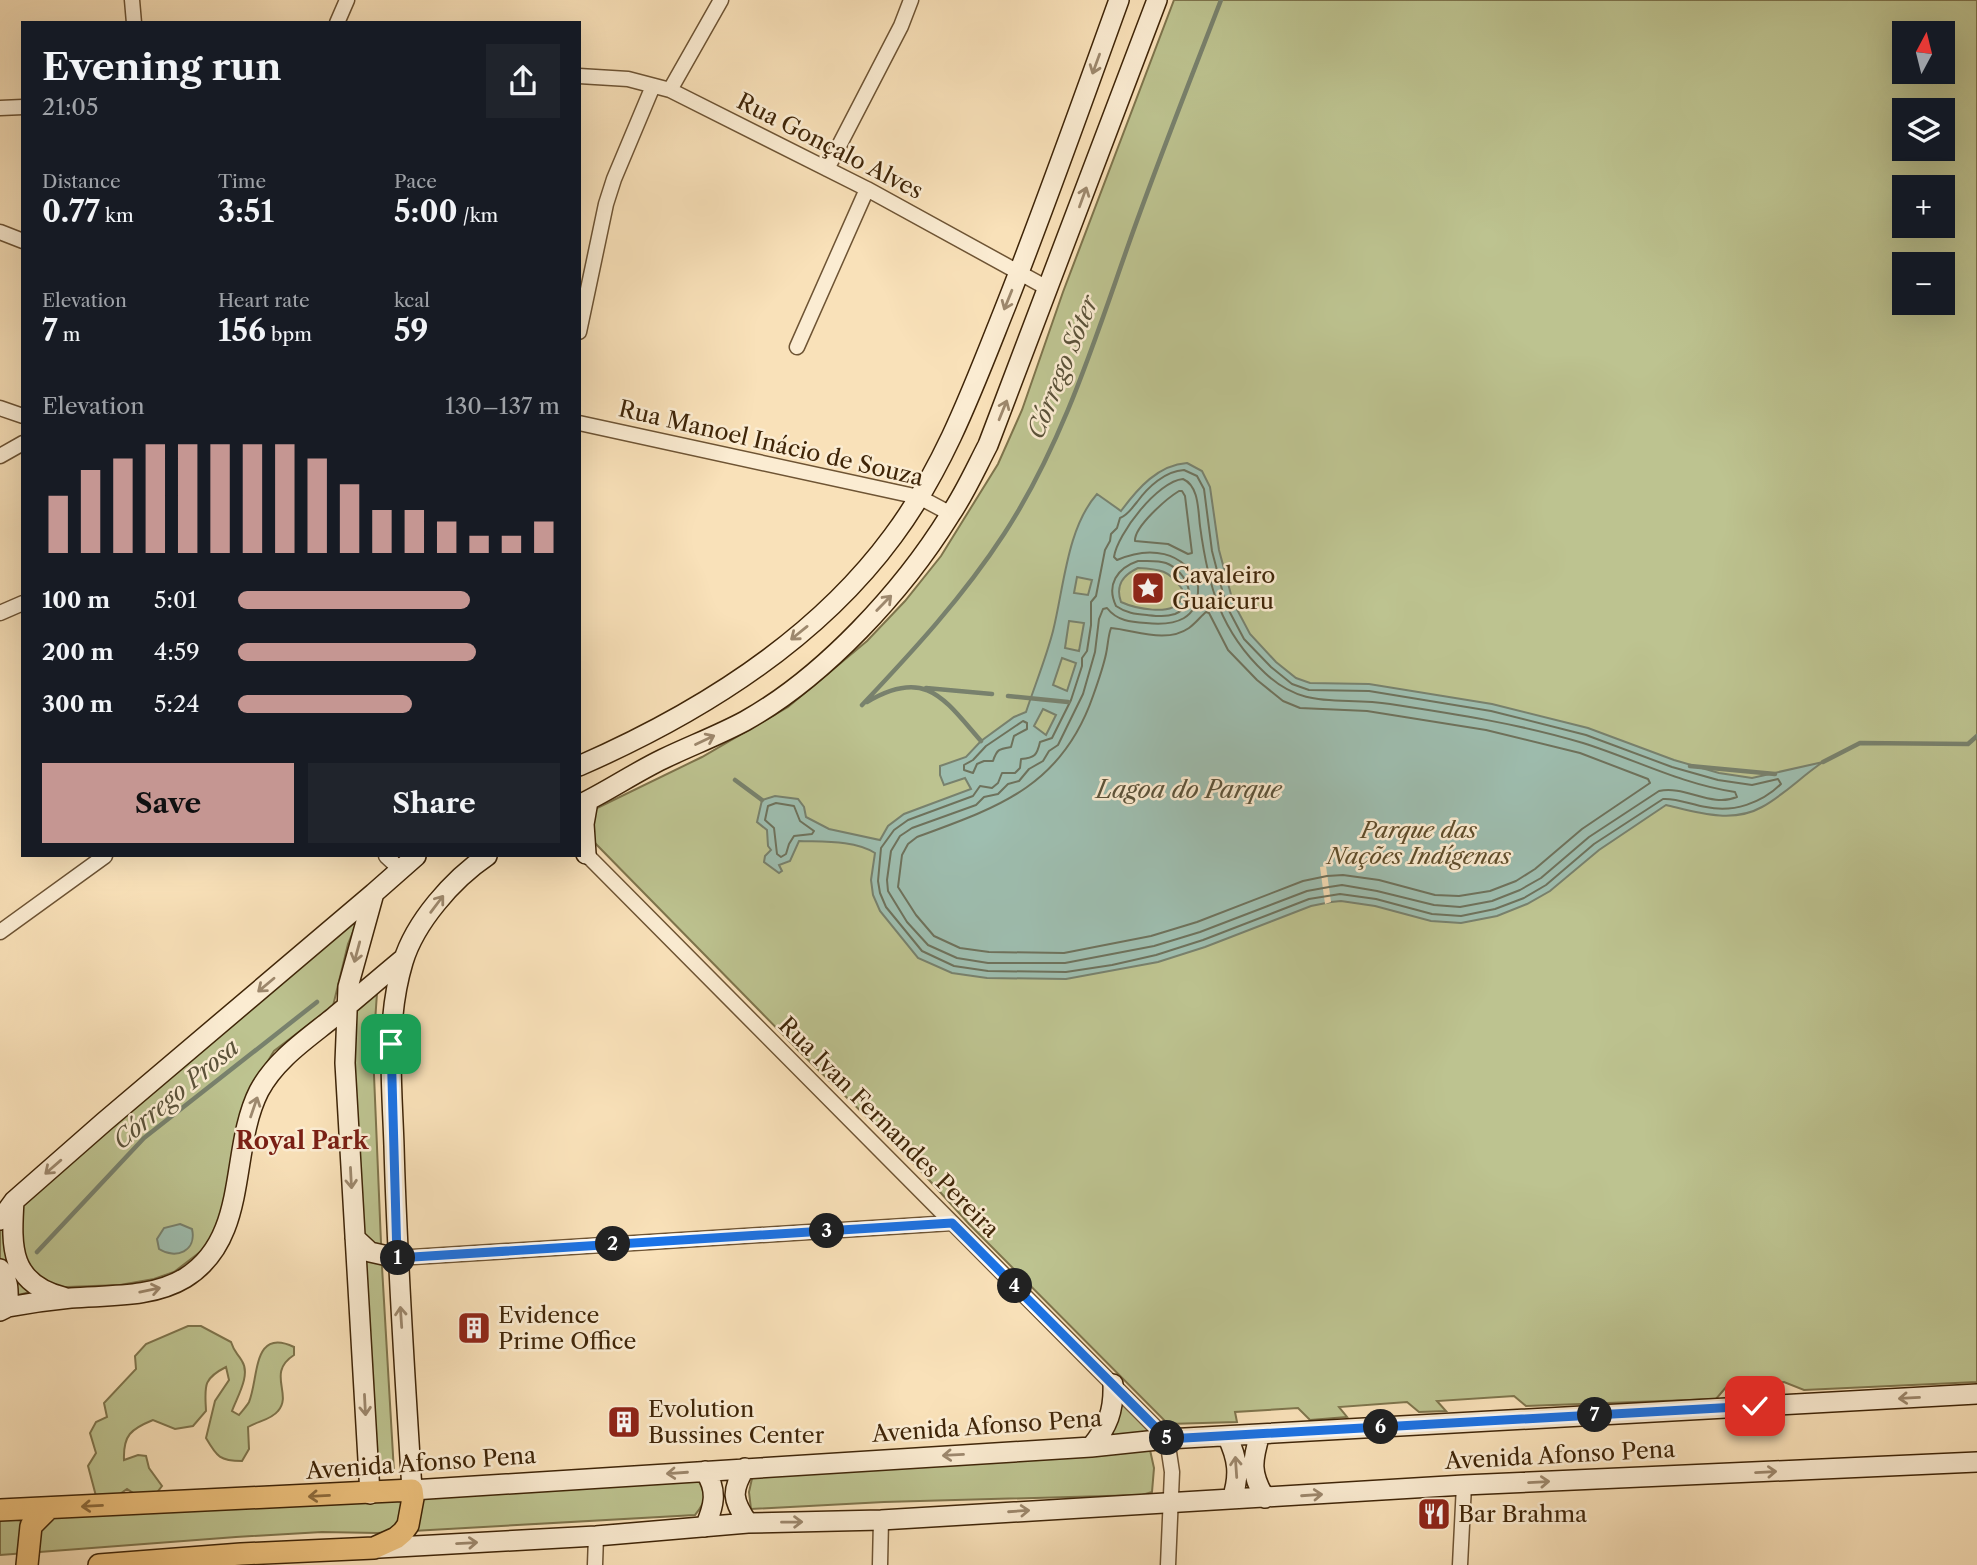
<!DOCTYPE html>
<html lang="en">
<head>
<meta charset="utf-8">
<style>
	:root { --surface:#171b24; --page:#20242c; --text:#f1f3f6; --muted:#9ea1a6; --accent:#c59692 }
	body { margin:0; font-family:"Libre Caslon Text",serif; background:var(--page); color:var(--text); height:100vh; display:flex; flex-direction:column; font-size:26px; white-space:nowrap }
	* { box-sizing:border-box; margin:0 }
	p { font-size:23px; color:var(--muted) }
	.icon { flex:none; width:38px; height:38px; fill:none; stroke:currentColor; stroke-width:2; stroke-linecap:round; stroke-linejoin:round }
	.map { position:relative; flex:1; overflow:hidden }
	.drawer { position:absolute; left:21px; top:21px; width:560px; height:836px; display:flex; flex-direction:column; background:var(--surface); border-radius:0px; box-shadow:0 7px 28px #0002 }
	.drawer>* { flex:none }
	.needle { width:46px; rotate:7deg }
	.buttons { position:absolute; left:1892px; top:21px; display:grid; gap:14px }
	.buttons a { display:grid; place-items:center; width:63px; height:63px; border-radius:0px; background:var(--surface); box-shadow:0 7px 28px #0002; font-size:35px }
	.pin { position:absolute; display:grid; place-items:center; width:60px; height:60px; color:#fff; margin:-30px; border-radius:14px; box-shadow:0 4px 10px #0006 }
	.km { position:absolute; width:35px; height:35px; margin:-18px; border-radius:50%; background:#222; color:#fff; font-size:19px; line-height:35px; text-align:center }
	.round { display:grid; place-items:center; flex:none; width:74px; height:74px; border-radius:0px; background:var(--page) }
	.head { display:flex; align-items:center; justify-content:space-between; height:119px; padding:0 21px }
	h1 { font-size:38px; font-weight:800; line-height:52px }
	.figures { display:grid; grid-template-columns:repeat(3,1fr); gap:10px; height:119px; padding:7px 21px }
	.figures div { display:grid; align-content:center }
	.figures b { font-size:30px; font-weight:800 }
	.figures small { font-size:19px; font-weight:400 }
	.figures p { font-size:19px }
	.chart { height:196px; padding:14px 21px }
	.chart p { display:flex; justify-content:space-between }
	.chart svg { width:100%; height:126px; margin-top:7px; stroke:var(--accent); stroke-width:6 }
	.action { display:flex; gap:14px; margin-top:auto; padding:14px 21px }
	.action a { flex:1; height:80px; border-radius:0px; background:var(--accent); color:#111; font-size:28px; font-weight:800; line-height:80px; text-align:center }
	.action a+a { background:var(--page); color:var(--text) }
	ul { padding:0 21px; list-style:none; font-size:23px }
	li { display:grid; grid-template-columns:112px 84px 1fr; align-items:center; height:52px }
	li i { height:18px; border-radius:9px; background:var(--accent) }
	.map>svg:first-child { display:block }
	.green { fill:#bdc390; stroke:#7e744c; stroke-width:2; fill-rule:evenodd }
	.water { fill:#9ebeb0; stroke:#78816d; stroke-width:2; fill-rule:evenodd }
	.pier { fill:#f9e1b9 }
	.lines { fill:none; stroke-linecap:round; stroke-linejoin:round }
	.shore { stroke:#6e725c; stroke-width:2 }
	.stream { stroke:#78816d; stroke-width:4.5 }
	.street-casing { stroke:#6e5434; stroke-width:17 }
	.secondary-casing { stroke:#3f2508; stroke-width:22 }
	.primary-casing { stroke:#3f2508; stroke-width:24 }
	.street { stroke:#fbecd2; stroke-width:14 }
	.secondary { stroke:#fbecd2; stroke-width:19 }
	.primary { stroke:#ecc07c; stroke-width:21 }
	.oneway { stroke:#9d886d }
	.oneway2 { stroke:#8d6b3c }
	.route-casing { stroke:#fff; stroke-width:14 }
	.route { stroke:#1a73e8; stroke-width:9 }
	.labels { text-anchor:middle; stroke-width:5; stroke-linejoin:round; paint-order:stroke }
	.street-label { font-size:23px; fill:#3f2508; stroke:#fbecd2 }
	.poi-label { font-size:23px; fill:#3f2508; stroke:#fbecd2; text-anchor:start }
	.park-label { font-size:23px; font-style:italic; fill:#5e4c2a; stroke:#fbecd2 }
	.water-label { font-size:24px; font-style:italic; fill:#5c533a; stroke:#fbecd2 }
	.neighbourhood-label { font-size:24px; font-weight:bold; fill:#7a1f14; stroke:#fbecd2 }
</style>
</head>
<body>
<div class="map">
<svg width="1977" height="1565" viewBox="0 0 1977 1565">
	<rect width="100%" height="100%" fill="#f9e1b9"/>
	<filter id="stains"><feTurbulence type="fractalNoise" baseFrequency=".00286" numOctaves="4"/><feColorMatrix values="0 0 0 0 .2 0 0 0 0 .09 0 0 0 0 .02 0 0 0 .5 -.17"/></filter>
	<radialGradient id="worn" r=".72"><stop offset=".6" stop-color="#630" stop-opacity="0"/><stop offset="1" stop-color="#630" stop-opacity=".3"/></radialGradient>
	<path class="green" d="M1174,0H1977V1382L1804,1390L1784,1382L1727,1386L1716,1399L1526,1406L1514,1396L1437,1401L1446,1411L1419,1412L1407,1402L1339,1407L1347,1417L1310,1420L1298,1408L1235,1412L1237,1422L1168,1424L969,1224L910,1159L802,1054L593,841V810L702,757L788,707L867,641L905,601L941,556L998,464L1022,410L1063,292ZM1904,33H1942V72H1904ZM1904,110H1942V149H1904ZM1904,187H1942V226H1904ZM1904,264H1942V303H1904Z
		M360,915L348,944L333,1006L274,1051L248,1094L218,1229L204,1249L174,1272L154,1279L120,1285L67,1287L26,1293L0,1300V1230L27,1199Z
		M377,993L373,1051L382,1267L394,1472L376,1473L362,1247L352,1011Z
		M188,1326H201L231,1342C235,1354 237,1352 242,1361C251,1375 237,1397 232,1411L239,1415C242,1411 247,1406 249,1402C259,1378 252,1327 294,1347V1355C266,1373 293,1394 278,1411C271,1420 258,1421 248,1427L249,1449L242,1461C220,1461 217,1457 206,1438L215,1401L229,1380L226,1367C202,1379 205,1387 206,1411L193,1426L175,1429L153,1420C131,1429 123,1435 124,1460L138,1455L146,1456L149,1468L162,1486L155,1495L141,1498L127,1489L117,1496H96L88,1466L96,1453L90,1433L96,1422L107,1417L104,1403L136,1369L135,1356L146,1344Z
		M1116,1396L1153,1434L1101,1438Z
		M1150,1450L1154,1468L1152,1492L1142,1495L884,1502L751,1509L749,1492L753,1474Z
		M696,1476C706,1494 709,1498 695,1515L377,1533L322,1532L236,1537L0,1555V1520Z"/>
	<path class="water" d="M1187,463L1202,471L1210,487L1219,550L1233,602L1250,634L1276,662L1296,678L1310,683L1369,684L1492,704L1588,728L1674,760L1719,773L1752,778L1823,762C1802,776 1784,795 1762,807C1732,824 1696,812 1666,805L1599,850L1550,891L1527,904L1497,916L1461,923L1431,921L1375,906L1341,901L1331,902L1311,906L1205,947L1158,962L1066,979L987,978L952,973L918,958L880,911L873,895L871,880L875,853C854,840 823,842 799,841L790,861L779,865L782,871L779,873L764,862L765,856L771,850L768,846L767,830L757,822L762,800L775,796L798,799L804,807L806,817L829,829L880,840L888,826L904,814L971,789L965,778L944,785L940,775V766L966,757L981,741L1014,717L1026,712C1035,685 1046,658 1053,631C1064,587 1067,528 1097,494L1121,511C1138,488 1158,465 1187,463ZM1138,568C1159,569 1170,570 1182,589C1182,590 1181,599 1181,600C1172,617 1134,608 1121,602C1115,585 1123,575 1138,568ZM1077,577L1092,580L1088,595L1074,593ZM1069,621L1084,623L1079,651L1065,648ZM1062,658L1076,663L1067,691L1053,685ZM1043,709L1056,715L1046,735L1034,726Z
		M180,1224L192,1229C197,1251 176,1260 159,1249L157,1239L164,1228Z"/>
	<path class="pier" d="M1326,866L1331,902L1325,904L1320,867Z"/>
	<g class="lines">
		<path class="shore" d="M1184,470L1197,476L1204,489L1212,551L1226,605L1244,639L1271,667L1292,684L1309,690L1369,691L1491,711L1586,735L1672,767L1718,780L1752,785L1778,779L1781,784C1762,803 1733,813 1706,807C1692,805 1677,798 1663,799L1594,844L1546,885L1524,898L1495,909L1461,916L1432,914L1376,899L1340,894L1309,899L1203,940L1156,955L1112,965L1066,972L988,971L954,966L922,951L886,907L880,893L878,881L881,848L894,830L908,820L973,796L980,786L992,788L998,783L1002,773H1015L1020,768L1021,759C1035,758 1037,755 1040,742L1052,738L1071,700L1082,666V658L1087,651L1091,625V602L1096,596L1105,550L1110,541L1111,534L1117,528L1120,518C1128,515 1131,509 1137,502C1148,487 1165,471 1184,470Z
			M1183,479C1199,486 1198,510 1200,526C1208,585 1220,631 1265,673C1305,711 1340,696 1390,704C1455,714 1520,724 1583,743C1634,759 1681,784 1735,792L1737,797C1711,808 1685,785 1659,791L1589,837L1541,878L1520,890L1492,901L1460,907L1434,905L1377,891L1342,885L1329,887L1307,891L1200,932L1154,946L1065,963H988L957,958L928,945L907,922L888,891L887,880L891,851L900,836L912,828L976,805L984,797L998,794L1008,784L1019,781L1029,769L1043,761L1049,751L1058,745L1083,694L1095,652L1099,619L1103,609L1107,608C1117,621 1131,622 1146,623C1175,626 1200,620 1198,585C1184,550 1149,546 1117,560L1114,557C1117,534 1158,481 1183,479Z
			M1179,491H1182L1185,496L1192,553L1188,554L1168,544L1135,541C1134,527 1166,499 1179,491Z
			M1138,561C1147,561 1158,560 1166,563C1187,571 1201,603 1175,614C1165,617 1157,616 1147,615C1135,614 1126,613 1116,606C1106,585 1117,568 1138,561Z
			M1206,612L1209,613L1228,650L1257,680L1283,701L1300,708L1367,711L1486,730L1580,753L1648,779L1650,783L1582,829L1535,869L1516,881L1490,891L1459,896L1435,895L1379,880L1343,875L1327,876L1303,881L1197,922L1151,936L1064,953L989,952L960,948L934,936L916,915L898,887L902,855L908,844L917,837C999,807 1062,786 1093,696C1098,682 1103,668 1106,654C1108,645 1108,636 1111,628C1135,630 1166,644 1189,628C1196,623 1201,616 1206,612Z
			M1023,721L1027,723V729L1014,736L1011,747C999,749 997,749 993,761H984L977,764L973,773L964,770V765L973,760L986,746Z
			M776,803L794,806L800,821L814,831L812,834L794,836L789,844L786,854L781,857L777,854L774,828L765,820L768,806Z"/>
		<path class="stream" d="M926,688L992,694
			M1008,696L1068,702
			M867,702C926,667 944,699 981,741
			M862,705C913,651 963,597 1004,534C1062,445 1094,342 1129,243C1158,161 1190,81 1221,0
			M1823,762L1860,743L1968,744L1977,736
			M1690,766L1775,774
			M735,780L762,800
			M37,1252L144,1138L317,1002"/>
		<defs>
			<path id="street" d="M132,0L134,23
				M337,23L347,0
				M579,76L628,79L670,90L867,189L1049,289
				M670,90L721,0
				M0,108L23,107
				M827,169L901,26L911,0
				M0,232L23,241
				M579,332L606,204L614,179L653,86
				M797,347L867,189
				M0,408L23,416
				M579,423L919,497L951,514
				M0,456L23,443
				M0,613L23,603
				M579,847L1167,1439L1172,1472L1168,1565
				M386,856L400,869
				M0,932L105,856
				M397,1258L952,1223
				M595,1565L596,1536
				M880,1565L881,1520
				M1460,1565L1464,1485"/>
			<path id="secondary" d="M579,766C698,714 815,642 893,536C943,469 972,391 1003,313C1044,210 1081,105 1119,0
				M579,805C608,791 634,773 663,759C690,746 719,735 745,721C824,677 903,591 950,515C965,493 976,468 988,445L1157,0
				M586,854L584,824L588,801
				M487,856C453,879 415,922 403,962C385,1022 392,1085 394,1146C397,1261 405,1376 412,1490L1091,1447L1167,1439L1977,1394
				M14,1201C11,1248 10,1283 63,1297
				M0,1220L14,1201L104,1122L374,893
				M355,1238L370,1252L397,1258
				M0,1269C10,1281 8,1293 8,1307
				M0,1311L8,1307C29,1303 50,1300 71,1298C109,1295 152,1298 185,1278C250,1238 229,1150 259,1091C276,1059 307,1039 334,1017C357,998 380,978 403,959
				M1260,1434C1252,1461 1250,1473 1265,1498
				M1227,1436C1238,1459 1240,1475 1232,1499
				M1091,1447C1108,1426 1114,1411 1113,1384
				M745,1468C731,1491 732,1500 748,1523
				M705,1471C718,1491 714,1506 705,1527
				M370,1494L345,1063L348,987L374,893L416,856
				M379,1548L596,1536L748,1523L881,1520L1464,1485L1977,1462"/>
			<path id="primary" d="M0,1510L412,1490L413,1498L408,1525L403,1532L396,1538L374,1548L241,1554L99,1565
				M27,1565L31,1526L49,1508"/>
		</defs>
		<use href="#street" class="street-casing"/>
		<use href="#secondary" class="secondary-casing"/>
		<use href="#primary" class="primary-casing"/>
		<use href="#street" class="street"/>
		<use href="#secondary" class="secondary"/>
		<use href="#primary" class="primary"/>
	</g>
	<defs><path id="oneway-shaft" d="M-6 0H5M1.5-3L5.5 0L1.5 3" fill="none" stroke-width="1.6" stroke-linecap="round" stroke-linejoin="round" transform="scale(1.75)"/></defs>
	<g class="oneway">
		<use href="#oneway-shaft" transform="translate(1096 64) rotate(110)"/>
		<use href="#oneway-shaft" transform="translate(1083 197) rotate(-70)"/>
		<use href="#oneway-shaft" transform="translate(1008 300) rotate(112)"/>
		<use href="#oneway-shaft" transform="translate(1003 410) rotate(-68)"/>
		<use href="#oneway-shaft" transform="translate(884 603) rotate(-46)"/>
		<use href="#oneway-shaft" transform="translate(799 633) rotate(141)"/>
		<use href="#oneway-shaft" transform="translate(705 740) rotate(-25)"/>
		<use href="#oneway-shaft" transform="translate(437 904) rotate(-53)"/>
		<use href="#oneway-shaft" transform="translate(357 952) rotate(105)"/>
		<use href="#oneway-shaft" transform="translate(266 985) rotate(140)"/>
		<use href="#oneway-shaft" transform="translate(254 1107) rotate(-71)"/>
		<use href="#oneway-shaft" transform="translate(53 1167) rotate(139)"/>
		<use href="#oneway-shaft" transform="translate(351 1178) rotate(87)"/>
		<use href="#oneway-shaft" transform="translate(150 1290) rotate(-12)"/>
		<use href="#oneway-shaft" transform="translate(401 1317) rotate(-94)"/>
		<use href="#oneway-shaft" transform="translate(1909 1398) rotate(177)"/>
		<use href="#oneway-shaft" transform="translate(365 1405) rotate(87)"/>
		<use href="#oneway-shaft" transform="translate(953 1455) rotate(177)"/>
		<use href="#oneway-shaft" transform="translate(1236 1467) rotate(-94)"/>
		<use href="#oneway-shaft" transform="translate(1766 1472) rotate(-3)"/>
		<use href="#oneway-shaft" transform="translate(677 1473) rotate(176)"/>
		<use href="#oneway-shaft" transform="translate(1539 1482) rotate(-3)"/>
		<use href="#oneway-shaft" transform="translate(1312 1495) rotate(-4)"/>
		<use href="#oneway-shaft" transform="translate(1019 1511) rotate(-4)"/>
		<use href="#oneway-shaft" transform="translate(792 1522) rotate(-1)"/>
		<use href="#oneway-shaft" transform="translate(467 1543) rotate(-3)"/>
	</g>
	<g class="oneway2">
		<use href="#oneway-shaft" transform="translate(319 1496) rotate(177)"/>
		<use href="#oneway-shaft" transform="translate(92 1506) rotate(177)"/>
	</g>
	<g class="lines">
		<defs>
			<path id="route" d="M391,1044L397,1258L952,1223L1167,1439L1755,1406"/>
		</defs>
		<use href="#route" class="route-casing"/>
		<use href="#route" class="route"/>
	</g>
	<defs>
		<symbol id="sight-square" viewBox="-11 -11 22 22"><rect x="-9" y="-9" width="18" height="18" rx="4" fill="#8f2418" stroke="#fbecd2"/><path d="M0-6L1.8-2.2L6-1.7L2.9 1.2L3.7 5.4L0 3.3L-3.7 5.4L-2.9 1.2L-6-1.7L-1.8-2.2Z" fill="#fff"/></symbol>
		<symbol id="building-square" viewBox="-11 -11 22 22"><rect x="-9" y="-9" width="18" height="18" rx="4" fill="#8f2418" stroke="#fbecd2"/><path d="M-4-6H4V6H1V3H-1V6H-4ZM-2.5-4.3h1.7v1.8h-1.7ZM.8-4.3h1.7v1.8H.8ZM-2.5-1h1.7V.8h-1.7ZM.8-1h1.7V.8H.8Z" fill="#fff"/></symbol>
		<symbol id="restaurant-square" viewBox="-11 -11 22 22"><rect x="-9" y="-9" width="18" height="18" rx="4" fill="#8f2418" stroke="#fbecd2"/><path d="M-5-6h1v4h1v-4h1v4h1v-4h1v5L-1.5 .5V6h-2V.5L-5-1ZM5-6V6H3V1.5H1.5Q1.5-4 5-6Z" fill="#fff"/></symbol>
	</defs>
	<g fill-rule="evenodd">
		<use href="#sight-square" x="1129" y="569" width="38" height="38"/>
		<use href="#building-square" x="455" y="1309" width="38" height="38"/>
		<use href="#building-square" x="605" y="1403" width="38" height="38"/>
		<use href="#restaurant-square" x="1415" y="1495" width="38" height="38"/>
	</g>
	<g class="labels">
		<g class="street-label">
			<text transform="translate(830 146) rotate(27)" y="8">Rua Gonçalo Alves</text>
			<text transform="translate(771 443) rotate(13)" y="8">Rua Manoel Inácio de Souza</text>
			<text transform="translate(889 1127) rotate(45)" y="8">Rua Ivan Fernandes Pereira</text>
			<text transform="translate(987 1426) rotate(-4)" y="8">Avenida Afonso Pena</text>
			<text transform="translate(1560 1455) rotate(-3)" y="8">Avenida Afonso Pena</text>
			<text transform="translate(421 1463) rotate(-4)" y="8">Avenida Afonso Pena</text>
		</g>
		<g class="poi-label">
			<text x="1172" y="583">Cavaleiro<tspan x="1172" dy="26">Guaicuru</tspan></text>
			<text x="498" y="1323">Evidence<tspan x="498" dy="26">Prime Office</tspan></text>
			<text x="648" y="1417">Evolution<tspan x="648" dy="26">Bussines Center</tspan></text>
			<text x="1458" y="1522">Bar Brahma</text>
		</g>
		<g class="park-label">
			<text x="1419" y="838">Parque das<tspan x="1419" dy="26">Nações Indígenas</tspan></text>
		</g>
		<g class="water-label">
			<text transform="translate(1063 367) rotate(-68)" y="8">Córrego Sóter</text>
			<text x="1189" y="798">Lagoa do Parque</text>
			<text transform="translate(176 1094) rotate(-40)" y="8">Córrego Prosa</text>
		</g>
		<g class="neighbourhood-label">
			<text x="302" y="1149">Royal Park</text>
		</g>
	</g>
	<rect width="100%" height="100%" filter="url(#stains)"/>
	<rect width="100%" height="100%" fill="url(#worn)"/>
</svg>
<div class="buttons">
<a><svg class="needle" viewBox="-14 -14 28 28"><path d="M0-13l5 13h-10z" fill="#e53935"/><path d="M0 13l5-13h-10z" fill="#9ea1a6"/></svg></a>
<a><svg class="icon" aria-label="layers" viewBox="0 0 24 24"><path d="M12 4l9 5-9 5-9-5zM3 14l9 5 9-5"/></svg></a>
<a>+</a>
<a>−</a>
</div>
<div class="pin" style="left:391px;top:1044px;background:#1e9e55"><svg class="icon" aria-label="arrive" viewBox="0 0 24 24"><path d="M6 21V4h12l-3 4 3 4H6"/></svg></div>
<div class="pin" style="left:1755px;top:1406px;background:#d93025"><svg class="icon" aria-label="check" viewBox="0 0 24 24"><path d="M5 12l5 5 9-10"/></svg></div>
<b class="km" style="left:398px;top:1258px">1</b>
<b class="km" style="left:613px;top:1244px">2</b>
<b class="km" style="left:827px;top:1231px">3</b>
<b class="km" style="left:1015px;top:1286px">4</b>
<b class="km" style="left:1167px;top:1438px">5</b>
<b class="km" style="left:1381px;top:1427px">6</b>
<b class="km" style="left:1595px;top:1415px">7</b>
<section class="drawer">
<div class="head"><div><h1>Evening run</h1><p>21:05</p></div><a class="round"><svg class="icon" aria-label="share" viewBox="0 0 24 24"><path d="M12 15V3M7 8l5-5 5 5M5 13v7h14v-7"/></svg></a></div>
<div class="figures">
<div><p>Distance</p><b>0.77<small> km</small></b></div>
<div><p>Time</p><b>3:51</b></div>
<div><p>Pace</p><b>5:00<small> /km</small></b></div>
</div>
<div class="figures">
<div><p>Elevation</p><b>7<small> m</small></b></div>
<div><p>Heart rate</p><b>156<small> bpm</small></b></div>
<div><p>kcal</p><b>59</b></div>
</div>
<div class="chart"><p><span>Elevation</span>130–137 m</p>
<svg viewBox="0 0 160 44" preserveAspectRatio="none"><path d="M5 44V24M15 44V15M25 44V11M35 44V6M45 44V6M55 44V6M65 44V6M75 44V6M85 44V11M95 44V20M105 44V29M115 44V29M125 44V33M135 44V38M145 44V38M155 44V33"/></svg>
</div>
<ul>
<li><b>100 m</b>5:01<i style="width:72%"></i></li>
<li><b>200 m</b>4:59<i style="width:74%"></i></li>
<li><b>300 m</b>5:24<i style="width:54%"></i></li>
</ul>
<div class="action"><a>Save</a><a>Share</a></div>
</section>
</div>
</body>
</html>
